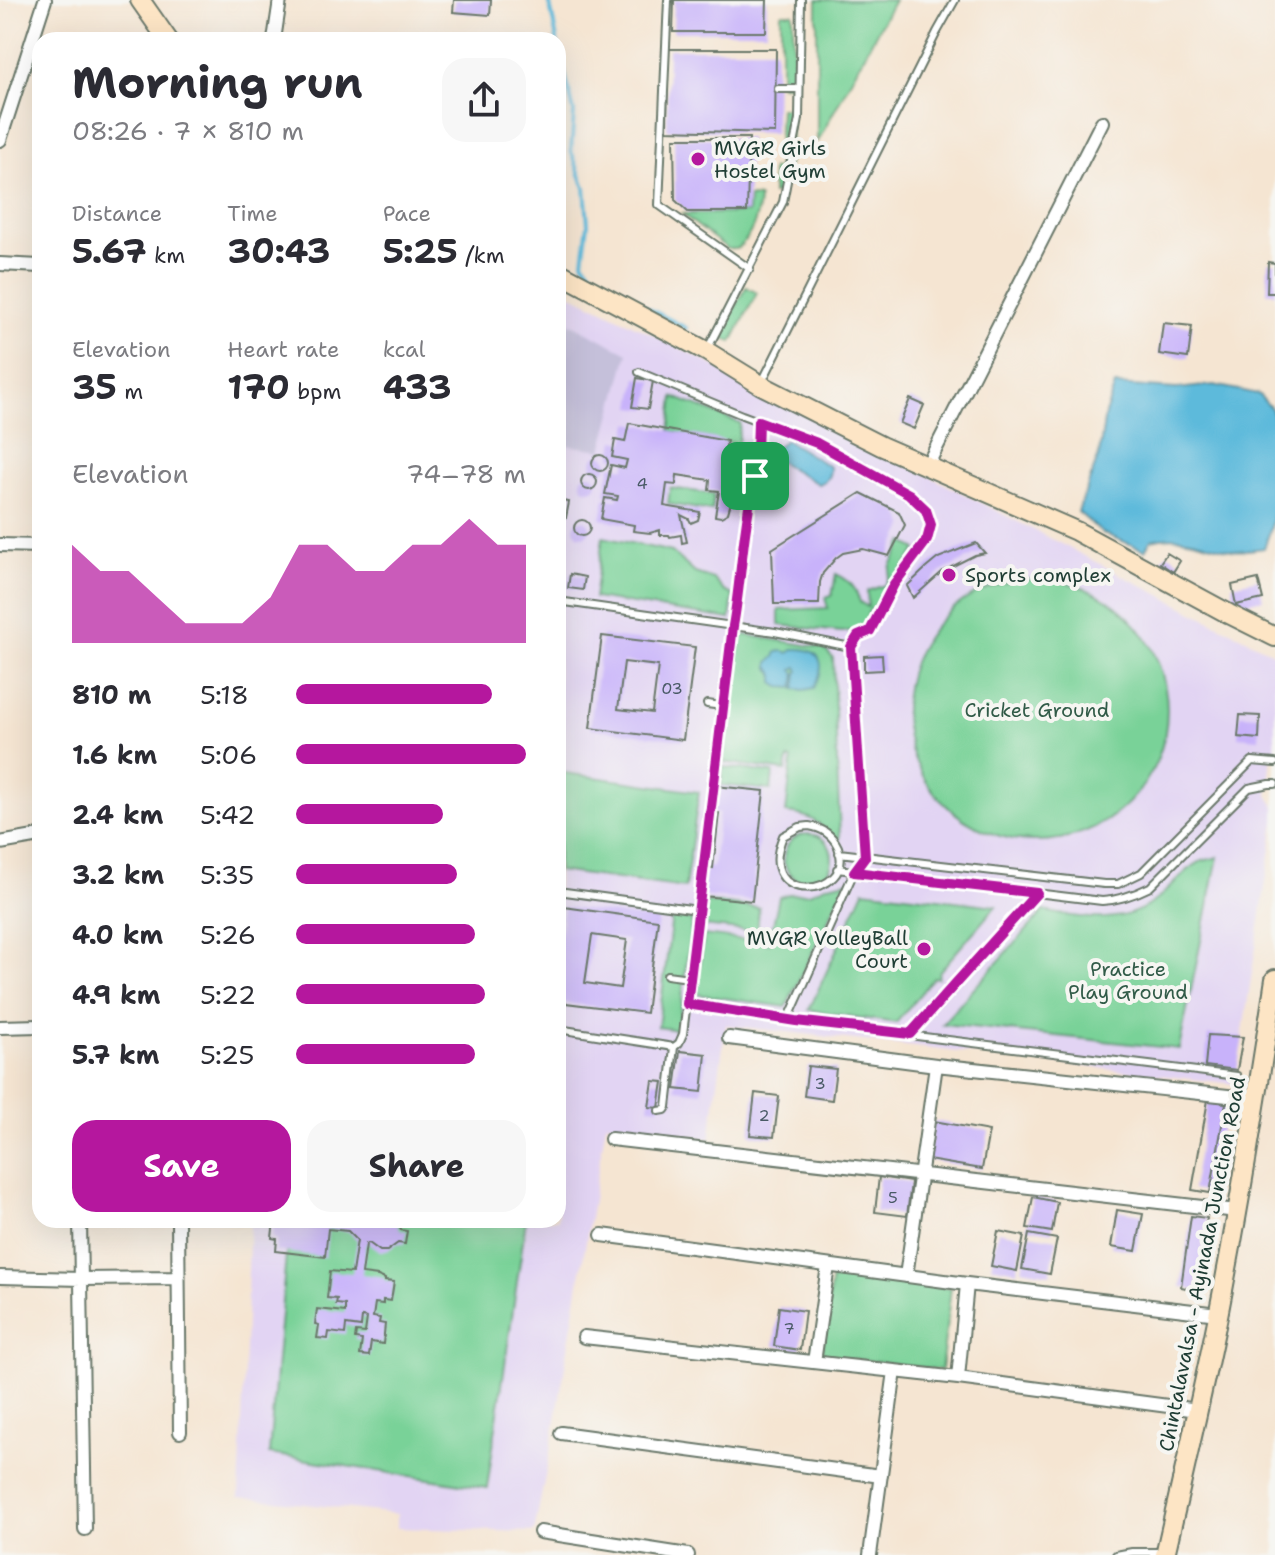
<!DOCTYPE html>
<html lang="en">
<head>
<meta charset="utf-8">
<style>
	:root { --surface:#fff; --page:#f7f7f7; --text:#2b2b33; --muted:#7c7c81; --accent:#b5179e }
	body { margin:0; font-family:"Shantell Sans",sans-serif; background:var(--page); color:var(--text); height:100vh; display:flex; flex-direction:column; font-size:30px; white-space:nowrap }
	* { box-sizing:border-box; margin:0 }
	p { font-size:26px; color:var(--muted) }
	.icon { flex:none; width:44px; height:44px; fill:none; stroke:currentColor; stroke-width:2; stroke-linecap:round; stroke-linejoin:round }
	.map { position:relative; flex:1; overflow:hidden }
	.details { position:absolute; left:32px; top:32px; width:534px; height:1196px; display:flex; flex-direction:column; background:var(--surface); border-radius:24px; box-shadow:0 8px 32px #0002 }
	.details>* { flex:none }
	.pin { position:absolute; display:grid; place-items:center; width:68px; height:68px; color:#fff; margin:-34px; border-radius:16px; box-shadow:0 4px 12px #0006 }
	.round { display:grid; place-items:center; flex:none; width:84px; height:84px; border-radius:24px; background:var(--page) }
	.summary { display:flex; align-items:center; justify-content:space-between; height:136px; padding:0 40px }
	h1 { font-size:44px; font-weight:700; line-height:60px }
	.metrics { display:grid; grid-template-columns:repeat(3,1fr); gap:12px; height:136px; padding:8px 40px }
	.metrics div { display:grid; align-content:center }
	.metrics b { font-size:34px; font-weight:700 }
	.metrics small { font-size:22px; font-weight:400 }
	.metrics p { font-size:22px }
	.chart { height:224px; padding:16px 40px }
	.chart p { display:flex; justify-content:space-between }
	.chart svg { width:100%; height:144px; margin-top:8px; fill:var(--accent); opacity:.7 }
	.cta { display:flex; gap:16px; margin-top:auto; padding:16px 40px }
	.cta a { flex:1; height:92px; border-radius:24px; background:var(--accent); color:#fff; font-size:32px; font-weight:700; line-height:92px; text-align:center }
	.cta a+a { background:var(--page); color:var(--text) }
	ul { padding:0 40px; list-style:none; font-size:26px }
	li { display:grid; grid-template-columns:128px 96px 1fr; align-items:center; height:60px }
	li i { height:20px; border-radius:10px; background:var(--accent) }
	.map>svg:first-child { display:block }
	.built { fill:#e2d4f3 }
	.industrial { fill:#c5c0da }
	.green { fill:#79d298; stroke:#4c8866; stroke-width:2 }
	.water { fill:#5dbadb; stroke:#3e7c88; stroke-width:2 }
	.lines { fill:none; stroke-linecap:round; stroke-linejoin:round }
	.stream { stroke:#5dbadb; stroke-width:4 }
	.building { fill:#c8b2fa; fill-rule:evenodd }
	.lane-casing { stroke:#6a786b; stroke-width:10 }
	.street-casing { stroke:#6a786b; stroke-width:16 }
	.secondary-casing { stroke:#6a786b; stroke-width:22 }
	.lane { stroke:#fff; stroke-width:6 }
	.street { stroke:#fff; stroke-width:12 }
	.secondary { stroke:#fde5c5; stroke-width:18 }
	.route-casing { stroke:#fff; stroke-width:16 }
	.route { stroke:#b5179e; stroke-width:10 }
	.poi-dot { fill:#b5179e; stroke:#f6f6f2; stroke-width:3 }
	.labels { text-anchor:middle; stroke-width:8; stroke-linejoin:round; paint-order:stroke }
	.number-label { font-size:16px; fill:#495a66 }
	.poi-label { font-size:20px; fill:#1f3d34; stroke:#f6f6f2; text-anchor:start }
	.park-label { font-size:20px; fill:#315b48; stroke:#f6f6f2 }
	.street-label { font-size:20px; fill:#1f3d34; stroke:#f6f6f2 }
</style>
</head>
<body>
<div class="map">
<svg width="1275" height="1555" viewBox="0 0 1275 1555">
	<rect width="100%" height="100%" fill="#f6f6f2"/>
	<filter id="ink" filterUnits="userSpaceOnUse"><feTurbulence type="fractalNoise" baseFrequency=".0125" numOctaves="2"/><feDisplacementMap in="SourceGraphic" scale="16" xChannelSelector="R" yChannelSelector="G"/><feConvolveMatrix kernelMatrix="1 2 1 2 8 2 1 2 1" color-interpolation-filters="sRGB"/></filter>
	<filter id="wash" filterUnits="userSpaceOnUse"><feTurbulence type="fractalNoise" baseFrequency=".006" numOctaves="4" result="noise"/><feDisplacementMap in="SourceGraphic" scale="32" xChannelSelector="R" yChannelSelector="G"/><feGaussianBlur stdDeviation="1.8" result="paint"/><feColorMatrix in="noise" values="0 0 0 0 0 0 0 0 0 0 0 0 0 0 0 0 0 1.4 0 .05"/><feComposite in="paint" operator="in"/></filter>
	<g filter="url(#wash)">
		<rect width="100%" height="100%" fill="#f5e5d2"/>
		<path class="built" d="M558,288L680,348L1275,654V752L1272,755L1268,795L1275,807V821L1235,1084L726,1025L710,1139L606,1123L554,1431L534,1532L397,1528V1514L239,1497L250,1220H558Z"/>
		<path class="industrial" d="M558,317L628,353L602,450L558,444Z"/>
		<path class="green" d="M817,0H894L817,143Z
			M781,13H793L794,85H781Z
			M780,108L791,109C790,137 793,168 777,193L772,194V169H778Z
			M749,197L759,198C758,217 752,236 737,249H728L682,214L748,213Z
			M746,287L757,293L732,342L720,336Z
			M674,397L740,423L738,444L670,431Z
			M670,488L714,494L712,511L668,504Z
			M603,537L672,552L695,573L714,579L724,591L733,595L730,619L594,598Z
			M904,542L917,549L891,588L868,613L867,621L858,630L841,632L779,625V610L828,608L825,598L832,596L836,574C851,581 855,587 860,602L868,607L867,591L885,585L888,579L891,565Z
			M905 710a131 131 0 1 1 262 0a131 131 0 1 1-262 0Z
			M740,634L824,648L833,658L840,839L835,840C818,822 812,815 786,813L792,759H788L786,771L723,762Z
			M723,767L773,773L771,790L721,785Z
			M558,772L699,792L685,888L558,871Z
			M784 858a24 24 0 1 1 48 0a24 24 0 1 1-48 0Z
			M1218,857L1179,1049L942,1024L1044,911C1081,919 1125,926 1157,899C1171,888 1184,870 1200,862C1205,860 1212,859 1218,857Z
			M847,881L786,1007L696,994L704,935L769,943L779,897L789,894L809,893L828,885Z
			M864,890L996,906L939,972L938,978L934,977L896,1023L809,1010Z
			M707,902L759,908L757,932L704,926Z
			M672,917L692,920L678,1030L658,1027Z
			M289,1220H526L487,1488L269,1454Z
			M832,1274L951,1288L941,1370L822,1355Z"/>
		<path class="water" d="M1115,385L1176,389L1214,385L1258,394L1272,409L1275,432V502L1271,528L1264,548C1254,549 1242,552 1232,550C1204,544 1179,532 1151,540L1145,550L1102,533L1078,512L1099,455L1105,414Z
			M786,440L830,467C830,477 827,481 818,484L775,459C774,449 776,445 786,440Z
			M795,649C824,648 826,667 814,688L804,690L795,689L797,673L799,671L797,667L793,670L796,673L794,688L780,687L774,683V673L769,667V662L775,657L777,652L783,651L789,653Z"/>
		<g class="lines">
			<path class="stream" d="M549,0L557,40
				M558,44L574,112L571,151L585,188L588,224L583,261L598,282L686,328"/>
		</g>
		<g id="blocks">
			<path class="building" d="M454,0H491L490,15L453,12Z
				M674,0H767L766,32H673Z
				M668,49H776L775,133L667,130Z
				M674,138H749L747,212H688L675,200Z
				M1268,262L1275,263V293H1267Z
				M1163,323L1192,326L1188,358L1159,354Z
				M637,378L653,381L648,409L632,407Z
				M910,399L924,405L914,429L900,423Z
				M629,423L727,441L724,455L733,456L728,483L736,484L728,513L721,517L715,516L719,491L709,490L710,480L677,475L676,485L667,484L664,506L700,512L698,520L691,523L689,519L681,515L687,542L682,543L681,535L670,537L669,535H660V530L650,533L633,531L634,525L601,519L605,498L617,500L618,496L605,494L611,465L625,468L627,460L612,457L615,440L625,442Z
				M592 463a8 8 0 1 1 16 0a8 8 0 1 1-16 0Z
				M581 482a8 8 0 1 1 16 0a8 8 0 1 1-16 0Z
				M558,489L562,501L569,502L566,518L558,517Z
				M861,493L899,512L905,525L889,556L863,549L843,553L836,558L823,573L820,582L819,604H774L772,549Z
				M574 528a8 8 0 1 1 16 0a8 8 0 1 1-16 0Z
				M976,543L985,553L975,555L943,571L913,598L907,586L926,568L938,558Z
				M1167,553L1180,561L1173,572L1160,563Z
				M570,574L585,577L583,590L568,588Z
				M1258,579L1263,599L1236,605L1232,585Z
				M602,636L695,647L683,740L590,728ZM624,662L658,666L652,713L618,709Z
				M882,655L883,670L864,671V656Z
				M1240,715L1260,716L1259,739L1238,737Z
				M715,786L764,791L752,901L703,896L706,867L713,868L718,822L719,813L712,812Z
				M564,907L658,920L646,1013L558,1002V949ZM592,935L627,940L620,988L585,983Z
				M1208,1035L1243,1037L1237,1070L1205,1066Z
				M680,1051L706,1054L702,1092L675,1089Z
				M808,1066L836,1069L832,1100L804,1096Z
				M653,1081L663,1082L659,1108L649,1107Z
				M755,1093L779,1096L774,1137L750,1135Z
				M1208,1100L1226,1103L1210,1193L1192,1190Z
				M934,1121L989,1131L982,1169L928,1160Z
				M879,1177L911,1182L907,1216L875,1212Z
				M1033,1197L1057,1202L1052,1232L1027,1228Z
				M1117,1210L1143,1214L1136,1251L1111,1247Z
				M1191,1216L1207,1218L1196,1290L1181,1287Z
				M274,1220L289,1222L290,1220H329L350,1222L356,1220H395L401,1230L407,1231L405,1244L398,1243L387,1251H380L369,1243L366,1244L362,1274L378,1276L385,1279V1281L394,1282L391,1301L383,1300V1304L375,1303L373,1317L380,1318L379,1323L385,1324L383,1344L371,1342L369,1356L360,1355L362,1340L355,1339L356,1332L365,1333L367,1318L362,1317L361,1327L346,1325L345,1334L329,1332L328,1339L317,1338L319,1325L315,1324L317,1309L345,1312V1305L336,1304L337,1299L327,1298L330,1271L352,1273L357,1240L348,1231L328,1229L325,1257L276,1251L277,1239L272,1238Z
				M998,1231L1024,1236L1017,1271L991,1266Z
				M1029,1234L1057,1239L1050,1274L1022,1269Z
				M779,1307L805,1311L800,1350L774,1346Z"/>
		</g>
	</g>
	<g filter="url(#ink)">
		<use href="#blocks" fill-opacity="0" stroke="#6a786b" stroke-width="2"/>
		<g class="lines">
			<defs>
				<path id="lane" d="M668,0L659,205L750,269
					M778,89H799
					M708,348L783,202L799,119L801,0
					M639,372L742,415L817,443L909,494L926,510L931,525L927,540L894,584L870,631L858,636L851,647L865,857L854,872L788,1020L687,1004
					M762,382L937,32L955,0
					M558,601L775,632L851,647
					M707,704L722,706
					M809,826C822,828 832,834 838,847C858,898 753,908 783,836L800,827Z
					M839,853L1104,884H1118L1141,873L1252,761L1275,763
					M837,869L1102,901C1120,900 1134,895 1150,887L1249,788L1269,784H1275
					M558,891L698,910
					M667,975L689,978
					M788,1020L1237,1076
					M558,1029L674,1047
					M910,1034L1037,893
					M659,1111L665,1110L667,1107L674,1047L679,1043L683,1034L733,626C739,593 741,560 746,527C751,490 758,459 758,421
					M1116,1555L1132,1552H1162"/>
				<path id="street" d="M274,40L280,0
					M0,140L45,0
					M0,264L40,266
					M927,466L1102,122
					M0,545L40,546
					M0,843L40,836
					M0,1027L40,1026
					M729,1038L936,1065L1256,1099
					M611,1139L1237,1211
					M80,1220L85,1529
					M178,1220L180,1432
					M602,1235L967,1284L1218,1314
					M906,1276L936,1065
					M0,1277L81,1279L177,1278
					M584,1337L958,1378L1198,1410
					M814,1362L828,1266
					M958,1378L967,1284
					M561,1433L881,1476
					M540,1532L688,1555
					M870,1555L895,1371"/>
				<path id="secondary" d="M140,0L168,40
					M558,272L706,351L761,385L881,446L1076,531L1229,614L1275,637
					M1165,1555C1183,1476 1202,1396 1218,1316C1240,1204 1258,1091 1275,979"/>
			</defs>
			<use href="#lane" class="lane-casing"/>
			<use href="#street" class="street-casing"/>
			<use href="#secondary" class="secondary-casing"/>
			<use href="#lane" class="lane"/>
			<use href="#street" class="street"/>
			<use href="#secondary" class="secondary"/>
		</g>
	</g>
	<g class="lines" filter="url(#ink)">
		<defs>
			<path id="route" d="M758,421L817,443L909,494L926,510L931,525L927,540L894,584L870,631L858,636L851,647L865,857L854,872L1037,893L910,1034L796,1021L687,1004L733,626C739,593 741,560 746,527C751,490 758,459 758,421Z"/>
		</defs>
		<use href="#route" class="route-casing"/>
		<use href="#route" class="route"/>
	</g>
	<g class="poi-dot">
		<circle cx="698" cy="159" r="8"/>
		<circle cx="949" cy="575" r="8"/>
		<circle cx="924" cy="949" r="8"/>
	</g>
	<g class="labels">
		<g class="number-label">
			<text x="642" y="489">4</text>
			<text x="672" y="694">03</text>
			<text x="820" y="1089">3</text>
			<text x="764" y="1121">2</text>
			<text x="893" y="1203">5</text>
			<text x="789" y="1334">7</text>
		</g>
		<g class="poi-label">
			<text x="714" y="155">MVGR Girls<tspan x="714" dy="23">Hostel Gym</tspan></text>
			<text x="965" y="582">Sports complex</text>
			<text x="908" y="945" text-anchor="end">MVGR VolleyBall<tspan x="908" dy="23">Court</tspan></text>
		</g>
		<g class="park-label">
			<text x="1037" y="717">Cricket Ground</text>
			<text x="1128" y="976">Practice<tspan x="1128" dy="23">Play Ground</tspan></text>
		</g>
		<g class="street-label">
			<text transform="translate(1202 1264) rotate(-79)" y="7">Chintalavalsa - Ayinada Junction Road</text>
		</g>
	</g>
</svg>
<div class="pin" style="left:755px;top:476px;background:#1e9e55"><svg class="icon" aria-label="arrive" viewBox="0 0 24 24"><path d="M6 21V4h12l-3 4 3 4H6"/></svg></div>
<section class="details">
<div class="summary"><div><h1>Morning run</h1><p>08:26 · 7 × 810 m</p></div><a class="round"><svg class="icon" aria-label="share" viewBox="0 0 24 24"><path d="M12 15V3M7 8l5-5 5 5M5 13v7h14v-7"/></svg></a></div>
<div class="metrics">
<div><p>Distance</p><b>5.67<small> km</small></b></div>
<div><p>Time</p><b>30:43</b></div>
<div><p>Pace</p><b>5:25<small> /km</small></b></div>
</div>
<div class="metrics">
<div><p>Elevation</p><b>35<small> m</small></b></div>
<div><p>Heart rate</p><b>170<small> bpm</small></b></div>
<div><p>kcal</p><b>433</b></div>
</div>
<div class="chart"><p><span>Elevation</span>74–78 m</p>
<svg viewBox="0 0 160 44" preserveAspectRatio="none"><path d="M0 44V14L10 22L20 22L30 30L40 38L50 38L60 38L70 30L80 14L90 14L100 22L110 22L120 14L130 14L140 6L150 14L160 14V44z"/></svg>
</div>
<ul>
<li><b>810 m</b>5:18<i style="width:85%"></i></li>
<li><b>1.6 km</b>5:06<i style="width:100%"></i></li>
<li><b>2.4 km</b>5:42<i style="width:64%"></i></li>
<li><b>3.2 km</b>5:35<i style="width:70%"></i></li>
<li><b>4.0 km</b>5:26<i style="width:78%"></i></li>
<li><b>4.9 km</b>5:22<i style="width:82%"></i></li>
<li><b>5.7 km</b>5:25<i style="width:78%"></i></li>
</ul>
<div class="cta"><a>Save</a><a>Share</a></div>
</section>
</div>
</body>
</html>
